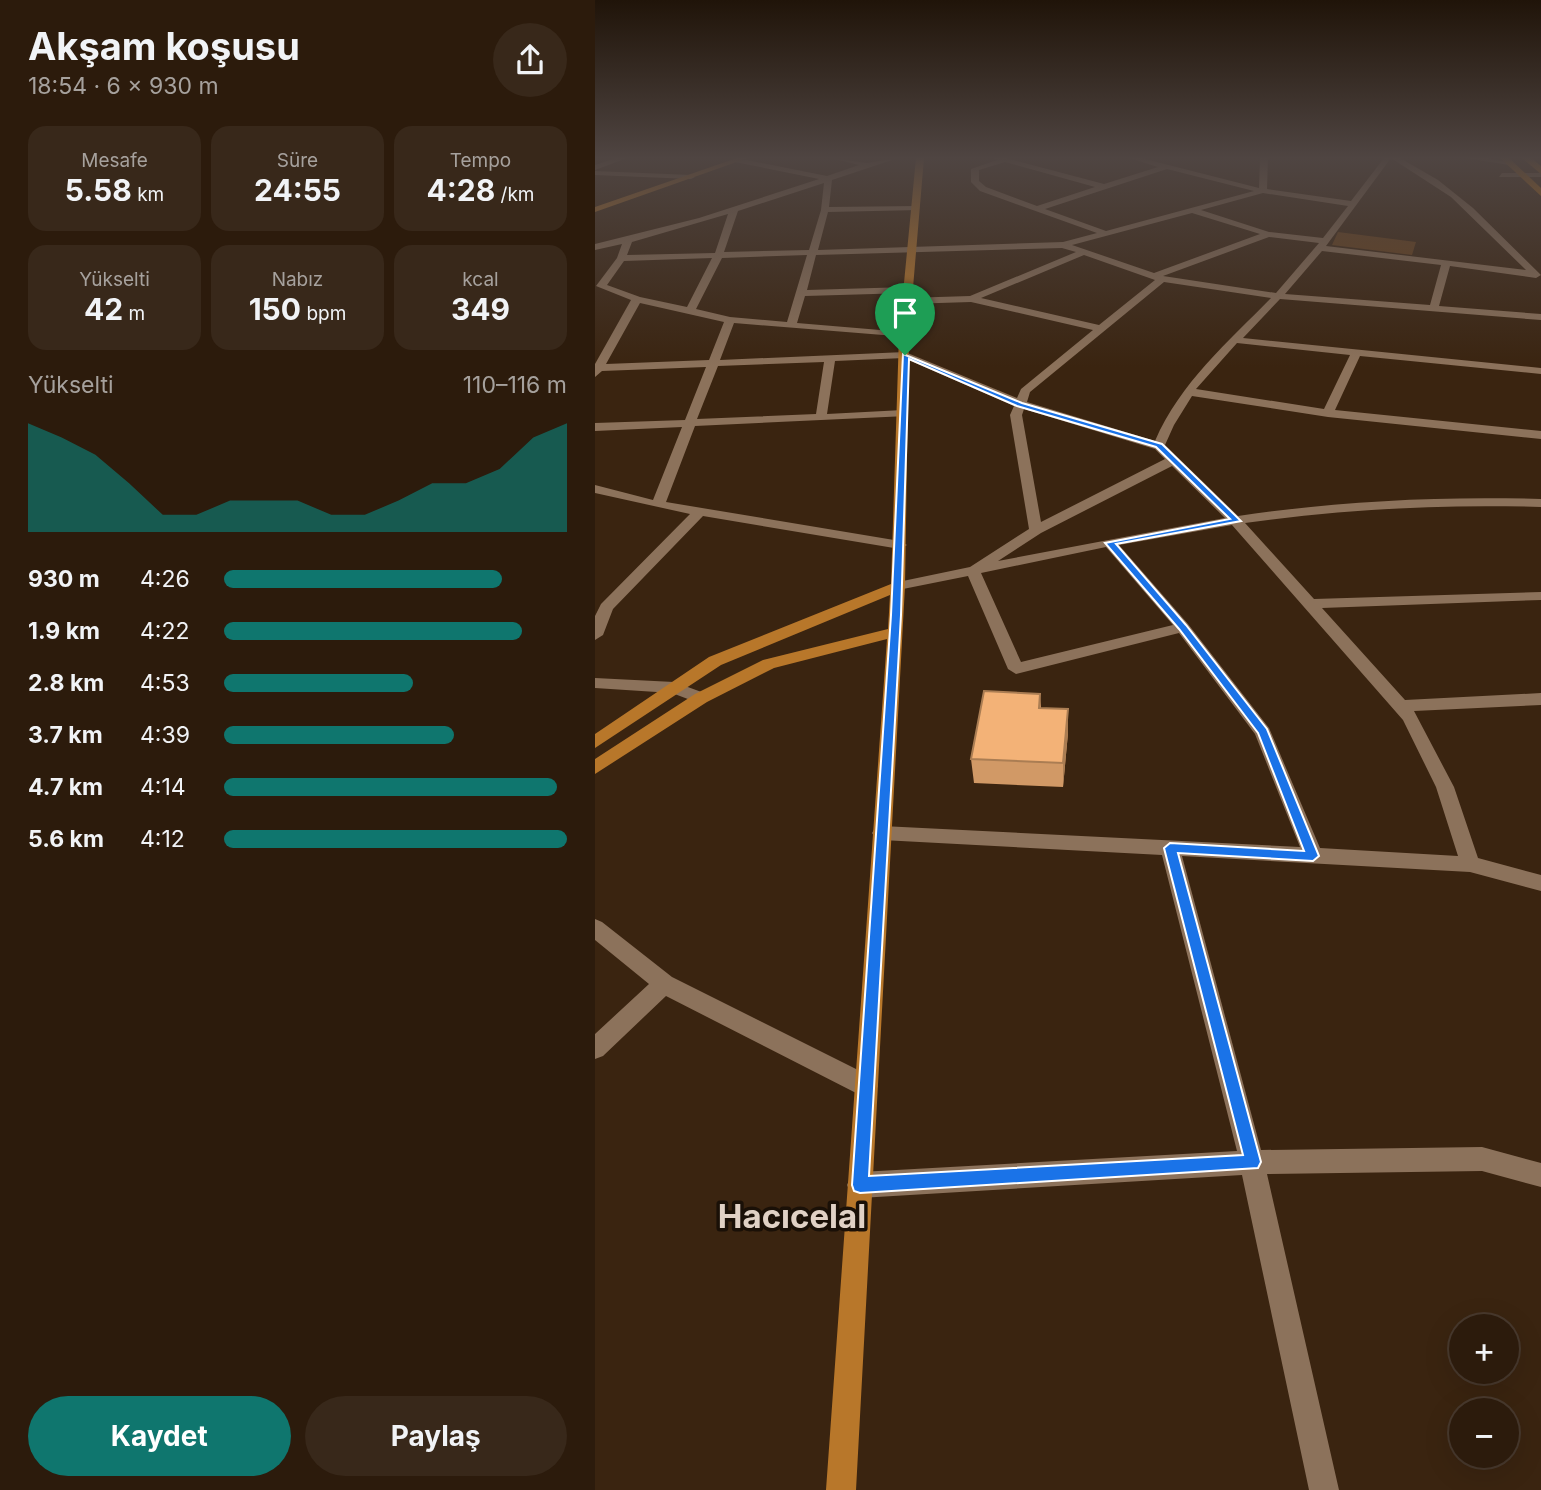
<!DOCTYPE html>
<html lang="tr">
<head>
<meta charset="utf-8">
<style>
	:root { --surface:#2c1b0c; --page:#38281a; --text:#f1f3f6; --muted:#a6a19d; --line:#48392d; --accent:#0f766e }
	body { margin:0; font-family:Inter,sans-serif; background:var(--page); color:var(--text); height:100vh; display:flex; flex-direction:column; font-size:26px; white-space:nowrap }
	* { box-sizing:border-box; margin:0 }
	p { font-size:23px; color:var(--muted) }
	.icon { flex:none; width:38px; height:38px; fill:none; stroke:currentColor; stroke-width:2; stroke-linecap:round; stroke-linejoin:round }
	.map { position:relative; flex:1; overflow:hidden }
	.panel { display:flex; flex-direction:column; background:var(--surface); width:595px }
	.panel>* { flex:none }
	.controls { position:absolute; left:854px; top:1314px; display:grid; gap:14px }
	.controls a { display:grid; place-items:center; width:70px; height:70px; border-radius:50%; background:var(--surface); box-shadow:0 7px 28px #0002,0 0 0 2px var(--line); font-size:35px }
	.pin { position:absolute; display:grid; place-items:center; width:60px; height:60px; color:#fff; margin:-72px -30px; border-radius:50% 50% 50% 0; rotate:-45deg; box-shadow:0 0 7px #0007 }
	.pin .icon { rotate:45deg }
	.round { display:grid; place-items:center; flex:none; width:74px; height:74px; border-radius:37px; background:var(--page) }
	.head { display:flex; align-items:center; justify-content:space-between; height:119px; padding:0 28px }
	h1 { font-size:38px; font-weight:700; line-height:52px }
	.stats { display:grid; grid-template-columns:repeat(3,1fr); gap:10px; height:119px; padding:7px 28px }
	.stats div { display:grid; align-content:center; border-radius:18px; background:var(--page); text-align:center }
	.stats b { font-size:30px; font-weight:700 }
	.stats small { font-size:19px; font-weight:400 }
	.stats p { font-size:19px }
	.chart { height:196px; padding:14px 28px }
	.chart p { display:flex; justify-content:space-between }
	.chart svg { width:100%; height:126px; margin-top:7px; fill:var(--accent); opacity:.7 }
	.action { display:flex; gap:14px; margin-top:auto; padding:14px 28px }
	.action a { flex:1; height:80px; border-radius:42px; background:var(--accent); color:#fff; font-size:28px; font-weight:700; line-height:80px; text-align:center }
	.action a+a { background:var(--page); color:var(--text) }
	ul { padding:0 28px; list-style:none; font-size:23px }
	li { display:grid; grid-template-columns:112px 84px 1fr; align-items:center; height:52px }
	li i { height:18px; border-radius:9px; background:var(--accent) }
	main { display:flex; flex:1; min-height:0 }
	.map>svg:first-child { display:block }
	.green { fill:#69411a }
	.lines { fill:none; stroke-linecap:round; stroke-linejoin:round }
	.minor { fill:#8c725b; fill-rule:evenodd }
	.major { fill:#b8772a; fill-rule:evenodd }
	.highway { fill:#d57b0a; fill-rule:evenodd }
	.wall { fill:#d19966 }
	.shaded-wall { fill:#aa7d53 }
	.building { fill:#f3b277; stroke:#aa7d53; stroke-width:2 }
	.route { fill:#1a73e8; stroke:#fff; stroke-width:2; fill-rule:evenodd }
	.labels { text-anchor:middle; stroke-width:7; stroke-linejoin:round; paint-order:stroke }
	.near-district-label { font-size:33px; font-weight:bold; fill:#e0d1c5; stroke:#1a1007 }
</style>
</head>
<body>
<main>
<section class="panel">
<div class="head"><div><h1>Akşam koşusu</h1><p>18:54 · 6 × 930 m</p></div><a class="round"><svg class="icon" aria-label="share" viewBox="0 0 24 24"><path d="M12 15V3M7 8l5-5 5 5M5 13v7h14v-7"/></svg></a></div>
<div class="stats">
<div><p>Mesafe</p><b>5.58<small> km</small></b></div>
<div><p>Süre</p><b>24:55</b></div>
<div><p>Tempo</p><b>4:28<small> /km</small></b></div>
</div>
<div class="stats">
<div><p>Yükselti</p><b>42<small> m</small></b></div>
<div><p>Nabız</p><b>150<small> bpm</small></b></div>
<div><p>kcal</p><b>349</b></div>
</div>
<div class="chart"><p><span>Yükselti</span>110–116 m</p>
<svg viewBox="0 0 160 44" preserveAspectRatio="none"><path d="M0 44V6L10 11L20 17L30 27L40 38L50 38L60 33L70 33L80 33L90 38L100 38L110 33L120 27L130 27L140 22L150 11L160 6V44z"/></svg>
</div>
<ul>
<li><b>930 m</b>4:26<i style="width:81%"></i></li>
<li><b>1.9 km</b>4:22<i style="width:87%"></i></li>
<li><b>2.8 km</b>4:53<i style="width:55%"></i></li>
<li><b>3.7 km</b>4:39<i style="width:67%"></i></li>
<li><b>4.7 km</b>4:14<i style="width:97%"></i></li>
<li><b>5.6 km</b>4:12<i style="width:100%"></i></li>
</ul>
<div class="action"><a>Kaydet</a><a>Paylaş</a></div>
</section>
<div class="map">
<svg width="946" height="1490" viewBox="0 0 946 1490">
	<rect width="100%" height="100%" fill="#3a2410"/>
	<path class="green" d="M743,232L821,242L817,255L737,245Z"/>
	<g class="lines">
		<path class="minor" d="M21,158H32L0,170V165Z
			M142,158L232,176L264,165L236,158L272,163L303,158L237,180L234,207L321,206L324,210L233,212L223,250L468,242L502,233L385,191L376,182V169L402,160L399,158H411L509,184L563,167L534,158H546L664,188L665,158H673L672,189L756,201L789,158H805L843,180L878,208L946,275L941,278L855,266L844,306L946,314V320L685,299L648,338L946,368V374L765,356L740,410L946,431V439L733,417L597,396L579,425L570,445L643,516C745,501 844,496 946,499V507C846,504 749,509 650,523L719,599L946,592V600L727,608L810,700L946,693V705L819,711L859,787L883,858L946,875V891L875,872L587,856L666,1150L887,1147L946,1163V1187L887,1171L672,1174L744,1490H714L647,1175L265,1198L256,1194L252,1185L256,1176L265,1172L642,1151L567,855L287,840L280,838L277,833L280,828L287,826L705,847L660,734L584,633L421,674L413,669L373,576L303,590L296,586L303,582L375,567L434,529L415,415L419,406L309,358L240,361L232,414L308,410L312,412V416L100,426L71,502L305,541L312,545L305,549L108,516L18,609L8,635L0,640V616L6,604L95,514L0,493V485L58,500L87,427L0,431V423L90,420L111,367L7,371L0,377V364L36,300L1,286L22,258L27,244L0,250V244L104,218L224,179L140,162ZM796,158L856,197L931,270L731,246ZM410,162L500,187L442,206L391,187L384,181V170ZM572,169L659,191L511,231L450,209ZM229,183L226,210L214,250L129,252L143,211ZM668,193L753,206L728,238L674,232L606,210ZM597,213L665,234L559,273L477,245ZM133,214L120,253L32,255L37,242ZM674,237L724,243L681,293L568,276ZM467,248L481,252L375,296L312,298L307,301L312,304L376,302L498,330L426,389L422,398L310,352L125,360L139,323L313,337L314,335L309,332L202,323L210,296L313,293L318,290L313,287L212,290L221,255ZM727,251L846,265L835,305L690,294ZM212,255L192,322L135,317L101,309L127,258ZM489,255L560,280L504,325L386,298ZM117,258L92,307L45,297L12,285L29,261ZM569,282L676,298C633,342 585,383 560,441L432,402L435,392ZM45,303L129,322L114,360L11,364ZM642,343L755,355L729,409L601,389ZM229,362L221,414L102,419L123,366ZM429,409L560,449L570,459L446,522L427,415ZM577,466L630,518L403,561L446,533ZM637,525L808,720L841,787L863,856L725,848L674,728L593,624L524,545ZM511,547L578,625L426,662L386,573Z
			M871,158H892L918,163L914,165Z
			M0,171L96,175L100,177L96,179L0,175Z
			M907,173H946V177H904Z
			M0,678L79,682L112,694L114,698L106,704L77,693L0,688Z
			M0,919L7,922L77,977L279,1078L283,1086L279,1094L271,1097L263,1094L71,996L8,1056L0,1059V1034L54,984L0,940Z"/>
		<path class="major" d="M142,158H153L0,212V207Z
			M321,158H329L314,335L310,586L261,1490H231L292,639L179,668L112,702L0,774V759L100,694L168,660L293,629L295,595L126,665L0,748V734L114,657L296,584L304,335Z"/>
		<path class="highway" d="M905,158H914L946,188V196Z
			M927,158H936L946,166V174Z"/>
	</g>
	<path class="wall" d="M445,694L446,708L473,733L468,787L379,783L376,759Z"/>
	<path class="shaded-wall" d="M473,709V733L468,787V763Z"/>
	<path class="building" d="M389,691L445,694L444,708L473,709L468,763L376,759Z"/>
	<linearGradient id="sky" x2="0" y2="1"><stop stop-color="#201409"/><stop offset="0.43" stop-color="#4f4542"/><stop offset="1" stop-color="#4f4542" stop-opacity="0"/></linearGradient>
	<rect width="946" height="367" fill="url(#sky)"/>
	<path class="route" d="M308,354L427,403L567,444L646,521L521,544L591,625L672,729L724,856L718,861L583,853L666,1162L663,1168L265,1193L259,1191L257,1185L296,615ZM314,359L422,406L561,447L635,519L510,543L584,629L663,733L709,851L575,843L569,848L648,1155L274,1176L306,615Z"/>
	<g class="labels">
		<g class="near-district-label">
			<text x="197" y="1228">Hacıcelal</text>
		</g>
	</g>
</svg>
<div class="controls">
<a>+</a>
<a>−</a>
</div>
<div class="pin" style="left:310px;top:355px;background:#1e9e55"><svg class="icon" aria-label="arrive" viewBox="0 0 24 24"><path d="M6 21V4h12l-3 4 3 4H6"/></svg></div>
</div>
</main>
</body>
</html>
